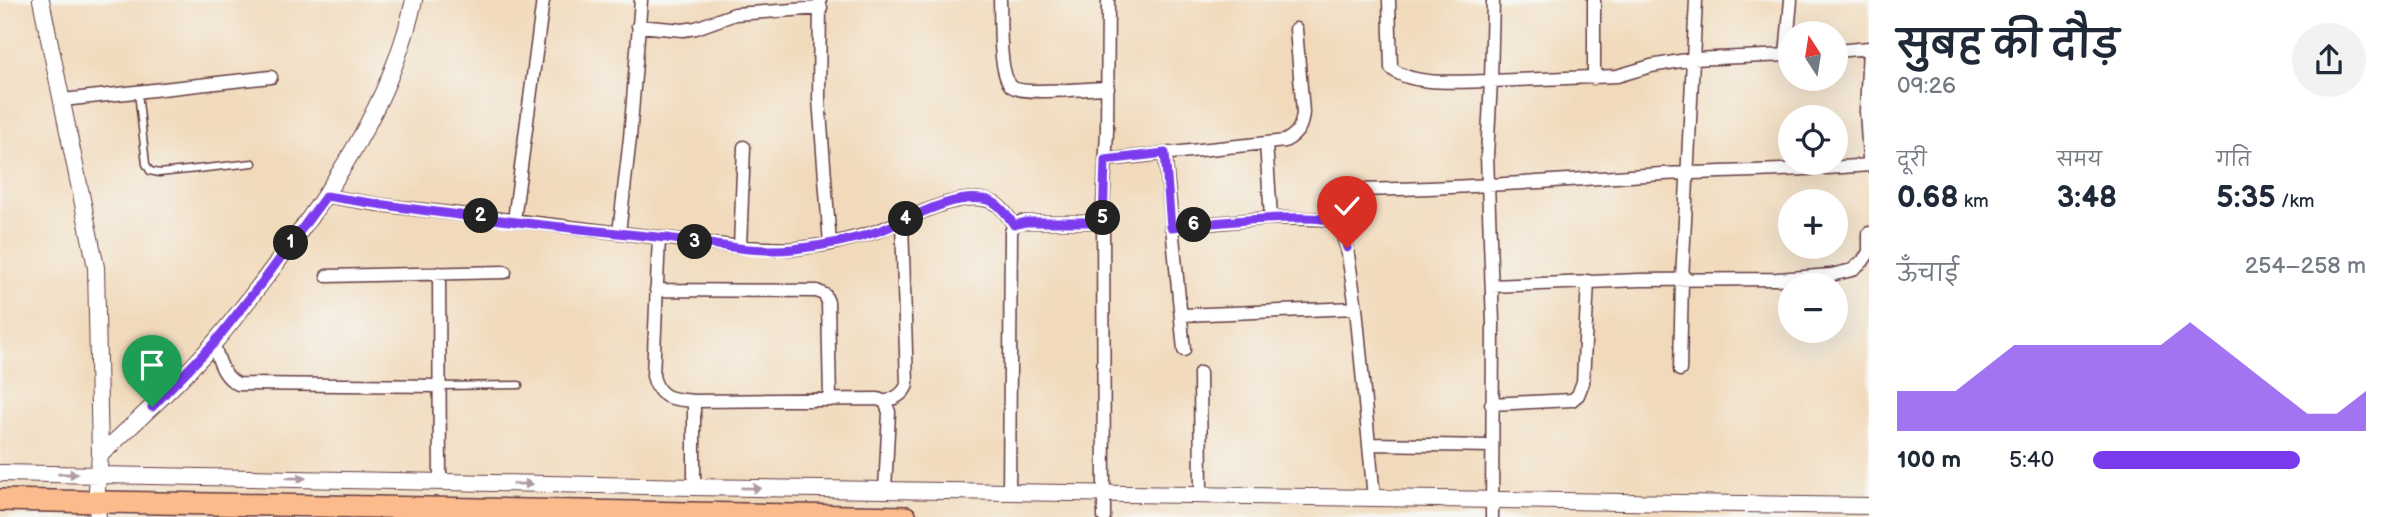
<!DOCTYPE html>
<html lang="hi">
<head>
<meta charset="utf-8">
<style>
	:root { --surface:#fff; --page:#f2f2f3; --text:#1f2937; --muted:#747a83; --accent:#7c3aed }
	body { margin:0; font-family:"Balsamiq Sans","Playpen Sans Deva",sans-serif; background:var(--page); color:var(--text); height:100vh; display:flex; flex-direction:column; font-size:26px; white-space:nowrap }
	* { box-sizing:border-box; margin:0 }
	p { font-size:23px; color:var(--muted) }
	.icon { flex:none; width:38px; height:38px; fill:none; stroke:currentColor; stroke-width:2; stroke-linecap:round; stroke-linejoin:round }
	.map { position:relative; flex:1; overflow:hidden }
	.panel { display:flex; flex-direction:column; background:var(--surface); width:525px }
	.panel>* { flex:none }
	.needle { width:46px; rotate:348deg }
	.controls { position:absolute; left:1778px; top:21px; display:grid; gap:14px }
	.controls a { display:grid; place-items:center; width:70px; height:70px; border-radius:50%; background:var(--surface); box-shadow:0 7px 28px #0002; font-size:35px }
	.pin { position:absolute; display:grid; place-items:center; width:60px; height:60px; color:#fff; margin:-72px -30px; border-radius:50% 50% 50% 0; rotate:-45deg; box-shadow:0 0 7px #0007 }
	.pin .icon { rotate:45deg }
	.km { position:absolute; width:35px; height:35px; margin:-18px; border-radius:50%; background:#222; color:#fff; font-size:19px; line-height:35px; text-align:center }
	.round { display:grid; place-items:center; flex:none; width:74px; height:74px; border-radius:37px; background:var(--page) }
	.headline { display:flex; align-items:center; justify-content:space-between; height:119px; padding:0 28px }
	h1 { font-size:38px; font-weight:600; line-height:52px }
	.figures { display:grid; grid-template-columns:repeat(3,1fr); gap:10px; height:119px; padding:7px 28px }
	.figures div { display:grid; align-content:center }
	.figures b { font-size:30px; font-weight:600 }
	.figures small { font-size:19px; font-weight:400 }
	.figures p { font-size:19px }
	.chart { height:196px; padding:14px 28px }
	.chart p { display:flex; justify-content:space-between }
	.chart svg { width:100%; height:126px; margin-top:7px; fill:var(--accent); opacity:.7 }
	ul { padding:0 28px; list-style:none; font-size:23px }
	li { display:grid; grid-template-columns:112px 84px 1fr; align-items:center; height:52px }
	li i { height:18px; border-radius:9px; background:var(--accent) }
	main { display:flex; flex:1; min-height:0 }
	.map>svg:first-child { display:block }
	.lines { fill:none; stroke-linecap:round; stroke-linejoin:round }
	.service-casing { stroke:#633b41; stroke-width:9 }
	.minor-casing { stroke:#633b41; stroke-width:15 }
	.tertiary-casing { stroke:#633b41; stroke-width:18 }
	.trunk-casing { stroke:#633b41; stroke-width:24 }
	.service { stroke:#fff; stroke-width:6 }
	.minor { stroke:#fff; stroke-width:12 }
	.tertiary { stroke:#fff; stroke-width:16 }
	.trunk { stroke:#fbbb8c; stroke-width:21 }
	.oneway { fill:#ae9aa0 }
	.route-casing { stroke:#fff; stroke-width:14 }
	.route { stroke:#7c3aed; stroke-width:9 }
</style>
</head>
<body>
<main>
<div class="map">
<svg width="1869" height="517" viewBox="0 0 1869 517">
	<rect width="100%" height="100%" fill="#f6f6f2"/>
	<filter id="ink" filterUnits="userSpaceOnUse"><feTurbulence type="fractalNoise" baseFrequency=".0143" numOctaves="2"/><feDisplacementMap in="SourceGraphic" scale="14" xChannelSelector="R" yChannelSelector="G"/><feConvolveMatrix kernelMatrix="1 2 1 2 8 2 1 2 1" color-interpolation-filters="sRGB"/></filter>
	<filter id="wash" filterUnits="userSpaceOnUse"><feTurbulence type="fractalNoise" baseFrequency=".00686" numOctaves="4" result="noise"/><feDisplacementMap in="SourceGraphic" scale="28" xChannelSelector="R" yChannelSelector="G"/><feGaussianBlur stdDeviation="1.57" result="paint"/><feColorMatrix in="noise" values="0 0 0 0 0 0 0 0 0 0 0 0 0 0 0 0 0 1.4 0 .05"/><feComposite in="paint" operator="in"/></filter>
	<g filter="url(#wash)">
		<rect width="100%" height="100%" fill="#f1dabb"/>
	</g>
	<g filter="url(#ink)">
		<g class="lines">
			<defs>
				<path id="service" d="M138,92L146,164L150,171L159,173L253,163
					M439,386L519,385"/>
				<path id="minor" d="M1000,0C1001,20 998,72 1011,86C1020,96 1091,88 1108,88
					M1389,0L1391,68C1412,87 1463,81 1491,81L1493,0
					M1594,0V78
					M638,26L683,30L696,28L735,14L821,8
					M1869,48L1866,111L1869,159
					M1836,51L1869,48
					M1786,55L1791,0
					M63,100L271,77
					M1266,143L1271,218
					M1165,154L1184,350
					M1105,160L1285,141C1298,134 1302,126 1303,112L1296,29
					M1354,190C1457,189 1559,180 1662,174C1731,171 1800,171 1869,165
					M326,196L381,205L740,247L793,249L830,244L819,99L820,0
					M514,220L543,0
					M1171,227L1271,218L1322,219L1334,221L1339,226L1347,248L1356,308L1374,498
					M619,233L630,138L641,0
					M659,237L653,376C659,400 673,399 694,401L878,399L885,402L889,412L885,490
					M830,244C848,239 866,236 883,229C911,218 961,189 992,202C1002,206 1008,216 1014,225
					M740,247L744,147
					M439,273L440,482
					M327,276L505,272
					M1492,286L1639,280L1777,279L1831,275L1852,270L1863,261L1869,252V233
					M656,290L817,291L825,295L828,302L830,400
					M1182,315L1356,308
					M213,343C219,359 222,377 238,384L439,386
					M1680,370L1682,280L1696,0
					M1200,373L1201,496
					M885,402C895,398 903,395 907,385L902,221
					M1491,404L1572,400L1578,395L1583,382L1588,281
					M1370,444L1491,446
					M694,487V401
					M1009,492L1011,232L1014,225L1020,222H1103
					M1104,517L1103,206L1107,131L1108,0
					M1492,517L1493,323L1487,156L1491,81L1617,76L1651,66L1692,59L1790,55"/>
				<path id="tertiary" d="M41,0L96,267L100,455L96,500L98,517
					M100,455C139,419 179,383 214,343C243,309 269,273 296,237C348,165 395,88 414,0
					M0,473L694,487L1869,506"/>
				<path id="trunk" d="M0,500L906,517"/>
			</defs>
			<use href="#service" class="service-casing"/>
			<use href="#minor" class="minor-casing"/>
			<use href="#tertiary" class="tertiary-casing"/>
			<use href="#trunk" class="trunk-casing"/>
			<use href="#service" class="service"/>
			<use href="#minor" class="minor"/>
			<use href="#tertiary" class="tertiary"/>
			<use href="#trunk" class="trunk"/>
		</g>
		<defs><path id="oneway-solid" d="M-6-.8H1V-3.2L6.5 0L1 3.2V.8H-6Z" transform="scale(1.75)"/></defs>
		<g class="oneway">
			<use href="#oneway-solid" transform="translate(68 474)"/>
			<use href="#oneway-solid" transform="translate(296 478) rotate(1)"/>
			<use href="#oneway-solid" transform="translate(523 484) rotate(1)"/>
			<use href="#oneway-solid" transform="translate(751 488) rotate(1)"/>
		</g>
	</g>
	<g class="lines" filter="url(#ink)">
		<defs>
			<path id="route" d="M152,407L214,343L267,276L326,196C435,214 547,226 657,237C702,241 749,254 794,249C823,246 854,240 882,230C912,218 954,192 988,200C1000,204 1007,215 1014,225L1026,222H1103L1105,160L1165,153L1171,227C1198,225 1319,210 1336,223C1344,229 1345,240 1347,248"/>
		</defs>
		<use href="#route" class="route-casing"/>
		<use href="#route" class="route"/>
	</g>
</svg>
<div class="controls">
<a><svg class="needle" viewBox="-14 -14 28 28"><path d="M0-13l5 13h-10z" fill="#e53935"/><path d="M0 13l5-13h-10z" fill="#747a83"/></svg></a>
<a><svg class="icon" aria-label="locate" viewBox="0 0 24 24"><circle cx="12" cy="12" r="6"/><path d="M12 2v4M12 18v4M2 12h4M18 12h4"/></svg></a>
<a>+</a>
<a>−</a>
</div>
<div class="pin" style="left:152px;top:407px;background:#1e9e55"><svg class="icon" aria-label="arrive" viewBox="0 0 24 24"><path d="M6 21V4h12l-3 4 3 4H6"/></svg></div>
<div class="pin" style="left:1347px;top:248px;background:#d93025"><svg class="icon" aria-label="check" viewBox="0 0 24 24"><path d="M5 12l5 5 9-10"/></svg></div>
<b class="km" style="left:291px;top:243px">1</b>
<b class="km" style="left:481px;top:216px">2</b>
<b class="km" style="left:695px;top:242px">3</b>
<b class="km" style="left:906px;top:219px">4</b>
<b class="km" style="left:1103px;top:218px">5</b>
<b class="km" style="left:1194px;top:225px">6</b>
</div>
<section class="panel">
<div class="headline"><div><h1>सुबह की दौड़</h1><p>09:26</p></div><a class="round"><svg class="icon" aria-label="share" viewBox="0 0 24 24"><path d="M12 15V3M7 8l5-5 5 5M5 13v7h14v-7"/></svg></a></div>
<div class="figures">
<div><p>दूरी</p><b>0.68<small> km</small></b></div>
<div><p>समय</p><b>3:48</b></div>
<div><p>गति</p><b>5:35<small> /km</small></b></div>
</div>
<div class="chart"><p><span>ऊँचाई</span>254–258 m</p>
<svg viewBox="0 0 160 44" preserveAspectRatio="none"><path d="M0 44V30L10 30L20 30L30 22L40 14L50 14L60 14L70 14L80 14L90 14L100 6L110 14L120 22L130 30L140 38L150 38L160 30V44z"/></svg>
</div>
<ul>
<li><b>100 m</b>5:40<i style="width:76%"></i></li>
</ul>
</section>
</main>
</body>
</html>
